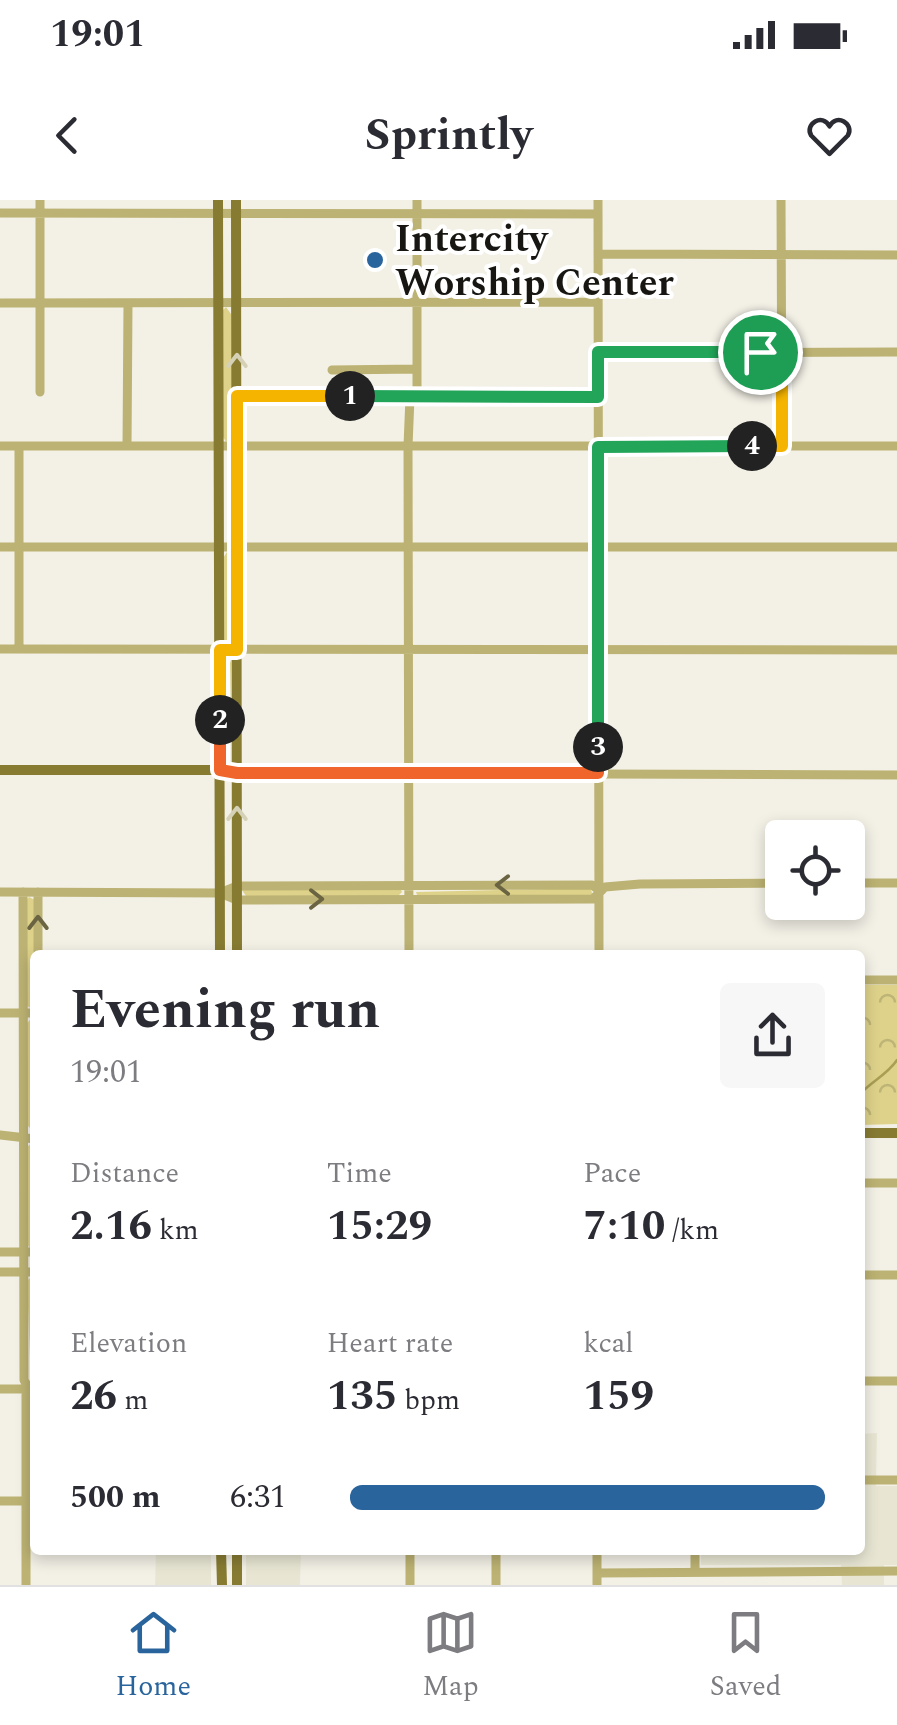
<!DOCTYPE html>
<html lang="en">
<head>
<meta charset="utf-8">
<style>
	:root { --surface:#fff; --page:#f7f7f7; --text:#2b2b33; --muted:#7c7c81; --line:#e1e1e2; --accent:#2a649c }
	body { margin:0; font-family:Spectral,serif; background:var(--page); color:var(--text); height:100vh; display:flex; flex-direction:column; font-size:38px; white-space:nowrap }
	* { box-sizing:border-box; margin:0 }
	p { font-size:32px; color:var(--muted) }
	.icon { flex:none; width:55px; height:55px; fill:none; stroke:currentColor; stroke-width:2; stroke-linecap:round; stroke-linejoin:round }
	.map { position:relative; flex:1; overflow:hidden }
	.details { position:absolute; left:30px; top:750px; width:835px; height:605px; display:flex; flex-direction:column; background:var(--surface); border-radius:10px; box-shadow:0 5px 15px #0003 }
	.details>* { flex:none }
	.buttons { position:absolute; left:765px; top:620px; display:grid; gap:20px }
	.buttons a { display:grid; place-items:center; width:100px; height:100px; border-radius:10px; background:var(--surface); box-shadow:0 5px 15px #0003; font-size:50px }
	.pin { position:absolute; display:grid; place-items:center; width:85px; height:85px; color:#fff; margin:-42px; border:5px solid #fff; border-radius:50%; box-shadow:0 2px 10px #0007 }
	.km { position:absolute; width:50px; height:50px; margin:-25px; border-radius:50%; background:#222; color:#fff; font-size:28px; line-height:50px; text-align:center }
	.round { display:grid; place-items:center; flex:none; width:105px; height:105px; border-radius:10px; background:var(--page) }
	.overview { display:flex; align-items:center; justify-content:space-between; height:170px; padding:0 40px }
	h1 { font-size:55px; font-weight:700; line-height:75px }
	.figures { display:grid; grid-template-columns:repeat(3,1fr); gap:15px; height:170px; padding:10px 40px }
	.figures div { display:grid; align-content:center }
	.figures b { font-size:42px; font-weight:700 }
	.figures small { font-size:28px; font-weight:400 }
	.figures p { font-size:28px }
	ul { padding:0 40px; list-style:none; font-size:32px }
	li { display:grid; grid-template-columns:160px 120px 1fr; align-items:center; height:75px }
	li i { height:25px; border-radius:12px; background:var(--accent) }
	.status { display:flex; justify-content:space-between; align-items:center; height:70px; padding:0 50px; background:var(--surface); direction:ltr }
	.status svg { height:28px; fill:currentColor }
	header { display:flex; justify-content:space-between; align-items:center; height:130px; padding:0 40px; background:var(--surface); font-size:45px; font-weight:700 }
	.dock { display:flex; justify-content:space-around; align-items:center; height:140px; border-top:2px solid var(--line); background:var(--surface); font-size:28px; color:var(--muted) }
	.dock a { display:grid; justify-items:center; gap:5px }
	.dock .current { color:var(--accent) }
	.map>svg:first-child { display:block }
	.built { fill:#e8e6d3 }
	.green { fill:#ded28a }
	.park { fill:url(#park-crowns) }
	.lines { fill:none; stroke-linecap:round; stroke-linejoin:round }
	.stream { stroke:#a99e53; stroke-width:2.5 }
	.minor { stroke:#bcb273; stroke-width:9 }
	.major { stroke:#877b32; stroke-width:10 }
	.oneway { stroke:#d5d1b7 }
	.oneway2 { stroke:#6a6442 }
	.split-1-casing { stroke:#fff; stroke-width:20 }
	.split-2-casing { stroke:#fff; stroke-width:20 }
	.split-3-casing { stroke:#fff; stroke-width:20 }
	.split-4-casing { stroke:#fff; stroke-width:20 }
	.split-5-casing { stroke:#fff; stroke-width:20 }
	.split-1 { stroke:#22a559; stroke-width:12 }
	.split-2 { stroke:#f5b400; stroke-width:12 }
	.split-3 { stroke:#f0652b; stroke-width:12 }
	.split-4 { stroke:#22a559; stroke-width:12 }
	.split-5 { stroke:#f5b400; stroke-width:12 }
	.poi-dot { fill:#2a649c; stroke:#fff; stroke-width:4 }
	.labels { text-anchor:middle; stroke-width:8; stroke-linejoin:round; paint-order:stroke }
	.poi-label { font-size:38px; font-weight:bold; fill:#171612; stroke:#fff; text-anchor:start }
</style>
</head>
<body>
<div class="status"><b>19:01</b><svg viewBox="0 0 49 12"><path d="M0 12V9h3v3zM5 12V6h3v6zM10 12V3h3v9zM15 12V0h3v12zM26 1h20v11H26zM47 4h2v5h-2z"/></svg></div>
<header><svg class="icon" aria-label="back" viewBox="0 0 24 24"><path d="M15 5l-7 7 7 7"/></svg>Sprintly<svg class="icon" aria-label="heart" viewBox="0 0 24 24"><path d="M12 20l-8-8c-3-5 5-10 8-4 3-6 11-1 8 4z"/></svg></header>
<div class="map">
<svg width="897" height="1385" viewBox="0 0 897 1385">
	<defs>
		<pattern id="park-crowns" width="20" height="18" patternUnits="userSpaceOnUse" patternTransform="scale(2.5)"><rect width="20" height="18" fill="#ded28a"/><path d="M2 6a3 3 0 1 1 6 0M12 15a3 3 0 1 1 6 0" fill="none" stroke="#beb476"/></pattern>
	</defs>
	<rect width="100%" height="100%" fill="#f3f1e6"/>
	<path class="built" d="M877,1233L876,1286H897V1365H884V1385H842L841,1365H701V1350H860V1234Z
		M156,1350H211V1385H155Z
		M246,1350H301L300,1385H246Z"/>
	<path class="green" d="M226,107L231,114V235L226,242L222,235L223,110Z
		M227,352L231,359V436L227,445L223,439V358Z
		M227,454L231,463L229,559L226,557L222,461Z
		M590,688L593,695H417L416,692Z
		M242,690H401L402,692L398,696H246Z
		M29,697L35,700V804L31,808L27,806L26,700Z
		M31,819L34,822L35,926L31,929L27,925V823Z
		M32,943L35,947V1045L30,1048L27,1044V947Z
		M31,1077L35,1081V1180L31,1183L27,1081Z"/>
	<path class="park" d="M860,785H897V924L860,925Z"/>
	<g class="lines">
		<path class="stream" d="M860,894C872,881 888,874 897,860"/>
		<path class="minor" d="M40,0V192
			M598,0L599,755
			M781,0L782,247
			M0,13L598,14
			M598,54L897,55
			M0,103L598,102
			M598,153L897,152
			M332,170L417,169
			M237,196L597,197
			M0,246H897
			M19,246V449
			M127,246L128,103
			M0,347H897
			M0,449L897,450
			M237,573L897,575
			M848,683H897
			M0,692L220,693L237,700L593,699L605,687L640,684L782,683
			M23,692L24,1180L29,1189
			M38,692V755
			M220,693L237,686L592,685L599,690
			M409,755L408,246L410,197L417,192V0
			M860,780H897
			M0,813H35
			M0,935L35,939
			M860,983H897
			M0,1052H35
			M0,1072H35
			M860,1075H897
			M860,1181H897
			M0,1189H32
			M860,1280H897
			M0,1301H35
			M410,1350V1385
			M496,1350V1385
			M695,1372V1350
			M597,1373L897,1371
			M26,1385V1195L35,1184
			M597,1385V1350"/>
		<path class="major" d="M218,0L220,755
			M236,0L237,755
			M0,570H219L237,573
			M860,933H897
			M221,1350L222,1385
			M237,1350V1385"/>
	</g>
	<defs><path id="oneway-chevron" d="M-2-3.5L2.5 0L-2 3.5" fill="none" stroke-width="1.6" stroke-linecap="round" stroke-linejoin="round" transform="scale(2.5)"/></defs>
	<g class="oneway">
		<use href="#oneway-chevron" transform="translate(237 161) rotate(-90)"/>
		<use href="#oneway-chevron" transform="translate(237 614) rotate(-90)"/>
	</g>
	<g class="oneway2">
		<use href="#oneway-chevron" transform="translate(503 685) rotate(180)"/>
		<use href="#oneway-chevron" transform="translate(316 699)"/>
		<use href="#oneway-chevron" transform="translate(38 723) rotate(-90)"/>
	</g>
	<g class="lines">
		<defs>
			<path id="split-1" d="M350,196L598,197V152H760"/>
			<path id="split-2" d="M220,520V450H237V196H350"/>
			<path id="split-3" d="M220,520V570L237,573H598V547"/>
			<path id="split-4" d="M598,547V247L752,246"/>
			<path id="split-5" d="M752,246H782V152H760"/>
		</defs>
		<use href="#split-1" class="split-1-casing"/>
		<use href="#split-2" class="split-2-casing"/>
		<use href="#split-3" class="split-3-casing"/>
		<use href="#split-4" class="split-4-casing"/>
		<use href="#split-5" class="split-5-casing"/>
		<use href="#split-1" class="split-1"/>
		<use href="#split-2" class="split-2"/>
		<use href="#split-3" class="split-3"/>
		<use href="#split-4" class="split-4"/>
		<use href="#split-5" class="split-5"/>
	</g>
	<circle class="poi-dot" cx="375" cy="60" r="10"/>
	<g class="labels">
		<g class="poi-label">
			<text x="395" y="51">Intercity<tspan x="395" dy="44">Worship Center</tspan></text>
		</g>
	</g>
</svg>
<div class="buttons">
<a><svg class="icon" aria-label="locate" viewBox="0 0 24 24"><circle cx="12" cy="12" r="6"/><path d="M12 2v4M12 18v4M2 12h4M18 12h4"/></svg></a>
</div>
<div class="pin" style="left:760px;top:152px;background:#1e9e55"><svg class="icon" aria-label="arrive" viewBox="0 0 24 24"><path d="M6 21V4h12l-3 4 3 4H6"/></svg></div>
<b class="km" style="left:350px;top:196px">1</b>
<b class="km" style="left:220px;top:520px">2</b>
<b class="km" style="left:598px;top:547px">3</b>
<b class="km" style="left:752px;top:246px">4</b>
<section class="details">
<div class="overview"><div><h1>Evening run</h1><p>19:01</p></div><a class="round"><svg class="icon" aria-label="share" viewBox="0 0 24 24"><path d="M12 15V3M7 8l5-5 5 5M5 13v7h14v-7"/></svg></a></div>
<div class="figures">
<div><p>Distance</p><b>2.16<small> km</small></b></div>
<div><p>Time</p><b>15:29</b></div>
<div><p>Pace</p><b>7:10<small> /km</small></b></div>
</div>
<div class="figures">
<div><p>Elevation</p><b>26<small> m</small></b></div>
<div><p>Heart rate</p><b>135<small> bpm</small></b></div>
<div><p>kcal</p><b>159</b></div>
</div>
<ul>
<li><b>500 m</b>6:31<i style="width:100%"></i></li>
</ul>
</section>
</div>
<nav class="dock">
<a class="current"><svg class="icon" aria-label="home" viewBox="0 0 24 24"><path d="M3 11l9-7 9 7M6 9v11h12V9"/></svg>Home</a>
<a><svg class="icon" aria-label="map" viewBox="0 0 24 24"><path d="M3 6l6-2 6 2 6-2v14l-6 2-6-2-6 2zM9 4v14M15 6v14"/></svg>Map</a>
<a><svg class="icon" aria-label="saved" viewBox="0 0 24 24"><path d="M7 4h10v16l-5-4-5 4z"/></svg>Saved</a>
</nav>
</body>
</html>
